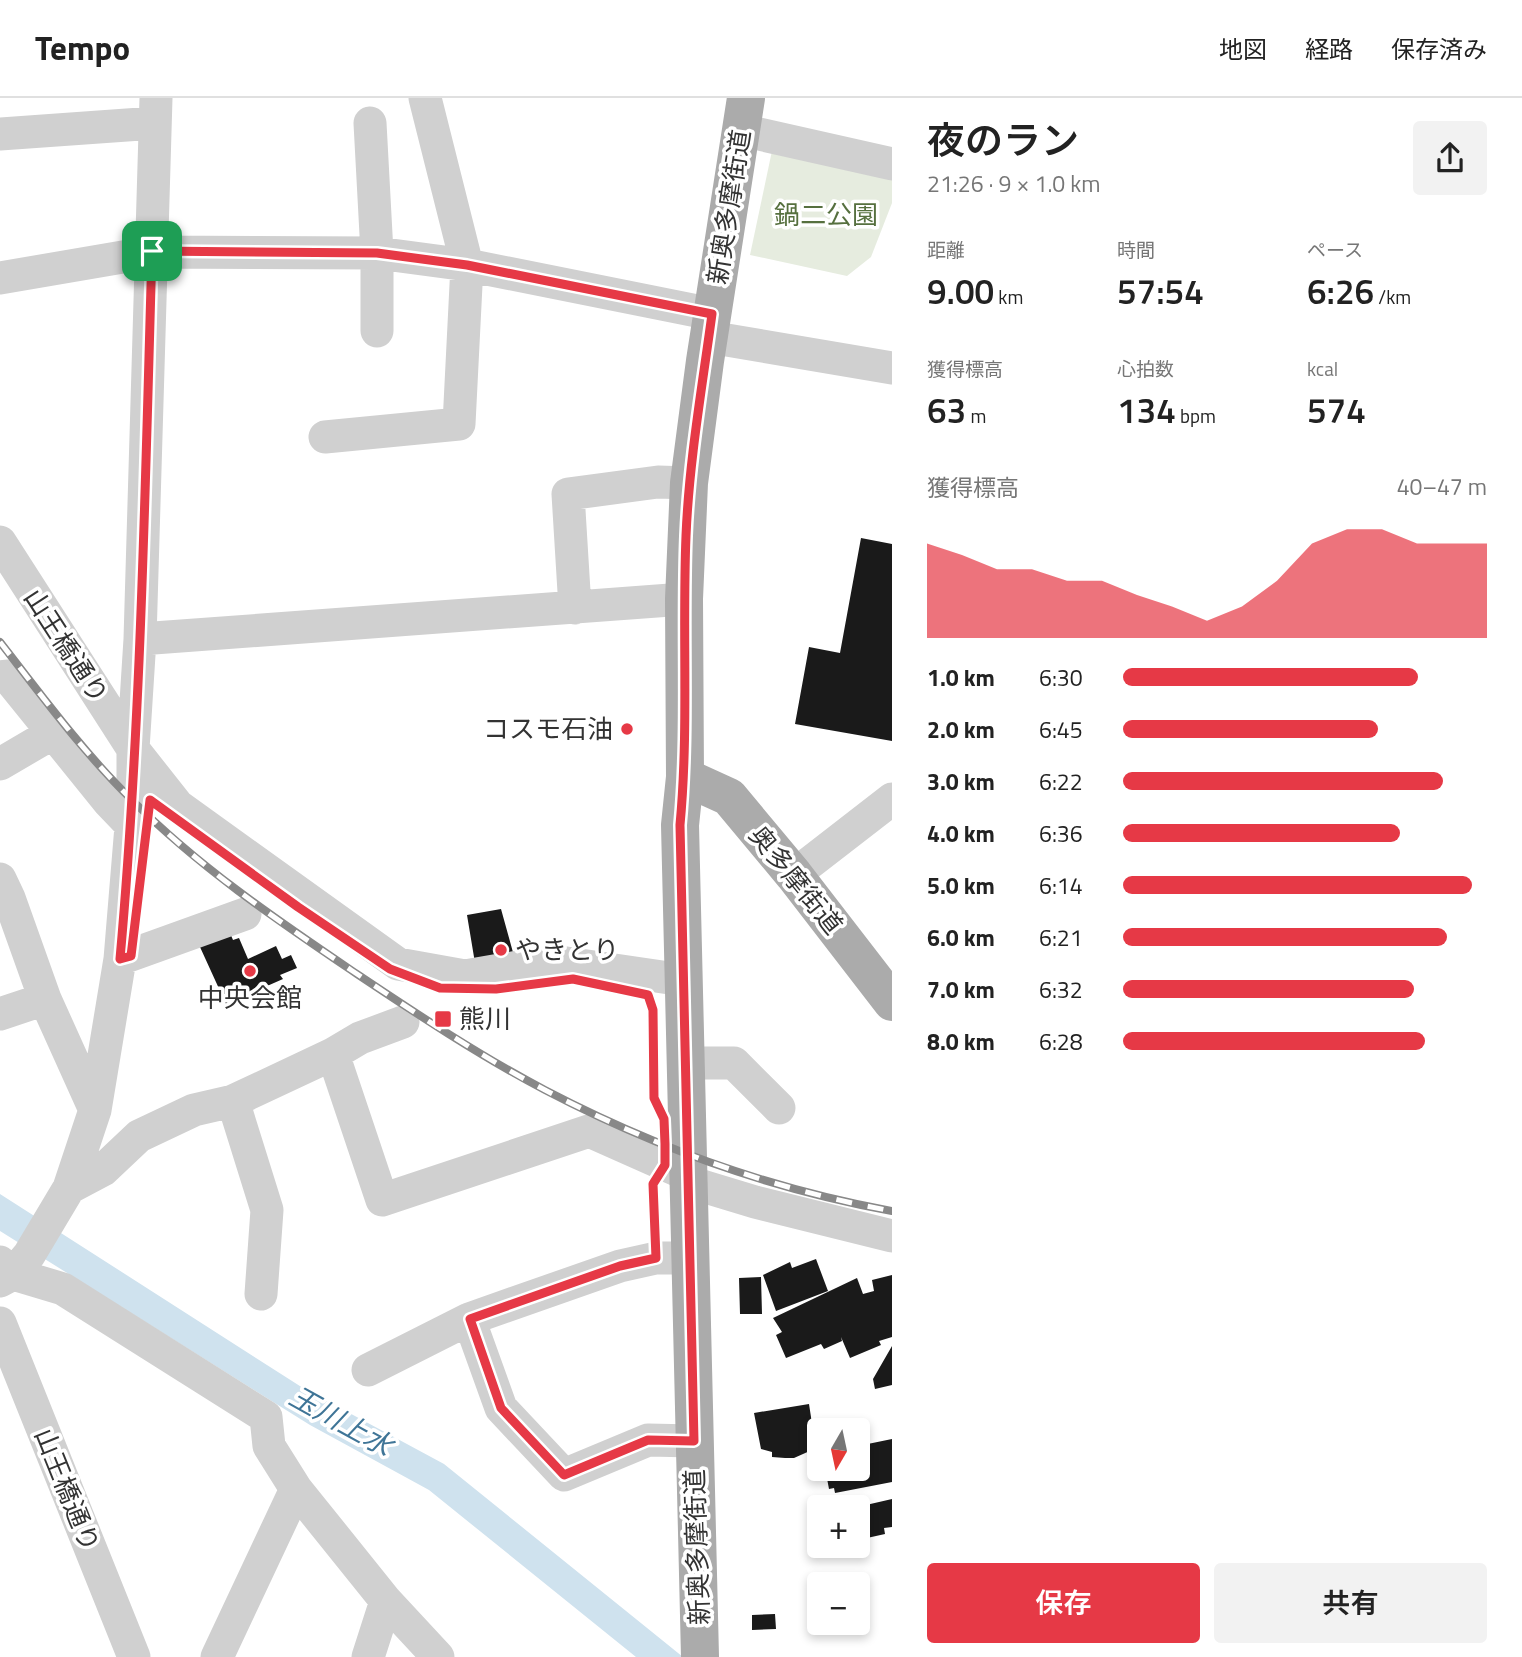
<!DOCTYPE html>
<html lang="ja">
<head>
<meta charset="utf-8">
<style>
	:root { --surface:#fff; --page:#f2f2f2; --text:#222; --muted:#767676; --line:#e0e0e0; --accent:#e63946 }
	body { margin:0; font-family:"Titillium Web","Noto Sans JP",sans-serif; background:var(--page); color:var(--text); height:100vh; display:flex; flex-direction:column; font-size:26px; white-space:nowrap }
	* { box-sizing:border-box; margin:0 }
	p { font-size:23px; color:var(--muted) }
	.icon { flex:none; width:38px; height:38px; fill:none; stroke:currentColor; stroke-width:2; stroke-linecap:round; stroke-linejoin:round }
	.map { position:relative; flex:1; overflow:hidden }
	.panel { display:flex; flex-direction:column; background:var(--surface); width:630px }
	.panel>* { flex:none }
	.needle { width:46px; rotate:189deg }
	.tools { position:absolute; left:807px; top:1320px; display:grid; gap:14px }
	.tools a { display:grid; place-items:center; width:63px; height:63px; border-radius:7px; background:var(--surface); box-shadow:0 4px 10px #0003; font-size:35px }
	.pin { position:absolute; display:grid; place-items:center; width:60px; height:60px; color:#fff; margin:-30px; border-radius:14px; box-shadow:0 4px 10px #0006 }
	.round { display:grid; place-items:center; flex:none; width:74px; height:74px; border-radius:7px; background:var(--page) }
	.head { display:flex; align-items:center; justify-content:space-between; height:119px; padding:0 35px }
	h1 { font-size:38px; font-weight:600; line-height:52px }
	.stats { display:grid; grid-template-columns:repeat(3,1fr); gap:10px; height:119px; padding:7px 35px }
	.stats div { display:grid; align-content:center }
	.stats b { font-size:35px; font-weight:600 }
	.stats small { font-size:19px; font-weight:400 }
	.stats p { font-size:19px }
	.chart { height:196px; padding:14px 35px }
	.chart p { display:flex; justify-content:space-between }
	.chart svg { width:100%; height:126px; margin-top:7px; fill:var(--accent); opacity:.7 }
	.primary-button { display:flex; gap:14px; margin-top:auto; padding:14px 35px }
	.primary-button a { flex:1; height:80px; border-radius:7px; background:var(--accent); color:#fff; font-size:28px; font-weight:600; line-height:80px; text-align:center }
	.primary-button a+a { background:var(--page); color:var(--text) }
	ul { padding:0 35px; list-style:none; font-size:23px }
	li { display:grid; grid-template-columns:112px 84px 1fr; align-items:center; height:52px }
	li i { height:18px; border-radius:9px; background:var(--accent) }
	header { display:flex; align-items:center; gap:42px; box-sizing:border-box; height:98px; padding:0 35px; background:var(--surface); border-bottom:2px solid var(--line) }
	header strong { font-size:33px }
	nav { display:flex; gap:38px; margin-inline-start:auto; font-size:24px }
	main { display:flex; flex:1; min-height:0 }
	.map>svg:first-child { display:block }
	.green { fill:#e6ecdf }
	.water { fill:#cfe2ee }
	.building { fill:#1a1a1a }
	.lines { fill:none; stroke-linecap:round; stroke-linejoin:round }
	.path { stroke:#cdcdcd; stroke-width:4.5; stroke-dasharray:3.5 3.5; stroke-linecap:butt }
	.minor { stroke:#d0d0d0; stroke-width:33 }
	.major { stroke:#ababab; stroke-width:38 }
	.rail-casing { stroke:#888; stroke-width:8 }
	.rail { stroke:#fff; stroke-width:5; stroke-dasharray:16; stroke-linecap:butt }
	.route-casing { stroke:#fff; stroke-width:14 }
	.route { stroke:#e63946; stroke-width:9 }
	.poi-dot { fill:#e63946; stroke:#fff; stroke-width:2.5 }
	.labels { text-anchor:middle; stroke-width:7; stroke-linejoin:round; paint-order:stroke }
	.street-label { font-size:26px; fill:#333; stroke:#fff }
	.park-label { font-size:26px; fill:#56703f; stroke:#fff }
	.poi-label { font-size:26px; fill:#333; stroke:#fff; text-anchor:start }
	.water-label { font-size:28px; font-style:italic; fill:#3f7597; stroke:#fff }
</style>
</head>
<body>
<header>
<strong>Tempo</strong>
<nav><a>地図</a><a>経路</a><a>保存済み</a></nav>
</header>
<main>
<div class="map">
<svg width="892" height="1559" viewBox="0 0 892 1559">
	<rect width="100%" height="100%" fill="#fff"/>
	<path class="green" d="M773,48L892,77V105L871,159L847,178L750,157Z"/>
	<path class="water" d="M0,1096L303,1290L444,1366L683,1559H636L429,1392L310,1327L0,1133Z"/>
	<path class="building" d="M861,440L892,446V643L795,626L809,549L840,555Z
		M501,811L514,858L475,865L467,817Z
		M230,835L233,842L239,840L248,861L276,848L282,861L291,857L297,870L280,877L283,881L226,906L200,849Z
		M816,1161L828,1193L776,1213L763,1177L790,1164L792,1170Z
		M892,1177V1239L879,1243L881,1247L850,1260L841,1239L842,1243L824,1251L821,1246L786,1260L776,1237L782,1234L773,1220L857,1180L863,1196L874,1193L872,1182Z
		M761,1179L762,1216H740L739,1180Z
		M892,1248V1287L875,1291L873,1281Z
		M809,1306L815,1345L812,1352L794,1360H785L772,1359V1354L761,1351L754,1315Z
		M892,1341V1384L835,1395L834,1390L829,1391L825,1370H858V1348Z
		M892,1401V1429L884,1430L885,1436L858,1442V1409L842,1408L866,1402V1407Z
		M775,1516L776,1531L752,1532V1517Z"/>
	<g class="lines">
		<path class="path" d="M654,1092V1112"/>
		<path class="minor" d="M370,25L377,155V233
			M741,32L892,66
			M0,36L155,25
			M0,180L152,154L377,155L467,167L712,216
			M709,239L892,270
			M325,339L459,326L467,167L425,0
			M0,444L133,651L178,708L398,866L465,878L553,863L683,882
			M575,510L568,396L658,384L689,385
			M140,541L684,501
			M0,579L7,578L109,704L132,728
			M0,666L53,635
			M794,777L892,701
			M0,781L9,800L45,901
			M120,861L245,816
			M0,916L45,901L95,1012
			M333,956L382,1102L589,1033L688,1077
			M686,965H734L779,1010
			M233,1003L267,1112L261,1196
			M689,1084L755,1104L892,1138
			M69,1090L103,1072L139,1038L194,1012L233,1003L333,956L360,940L403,924
			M0,1164L13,1176L63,1191L266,1319L269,1348L296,1391
			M0,1183L13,1176L29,1157L69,1090L95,1012L120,861L133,704V651L140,541L156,0
			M469,1221L501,1310L564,1377L648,1342L694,1343
			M0,1225L134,1559
			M368,1272L469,1221L620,1168L656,1160H691
			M217,1559L296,1391L386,1503L438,1559
			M368,1559L386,1503"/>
		<path class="major" d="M685,679L729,699L794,777L892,904
			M700,1559L680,727L685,679L684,501L689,385L705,263L746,0"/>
		<defs>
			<path id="rail" d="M0,544C42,598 83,654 132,702C198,768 274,820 351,872C414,914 478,957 545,992C654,1049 771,1091 892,1113"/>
		</defs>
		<use href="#rail" class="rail-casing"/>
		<use href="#rail" class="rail"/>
	</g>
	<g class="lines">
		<defs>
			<path id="route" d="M152,153L377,155L467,167L712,216C702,290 689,364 686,438C682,535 689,631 680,727L694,1343L648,1342L564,1377L501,1310L470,1221L620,1168L656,1160L653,1086L665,1067V1046L664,1021L654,1000L653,912L648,897L573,881L496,891L440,890L390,871L298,809L150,702L131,858L120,861C141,626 145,390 152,153Z"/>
		</defs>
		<use href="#route" class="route-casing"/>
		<use href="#route" class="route"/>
	</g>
	<g class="poi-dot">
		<circle cx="627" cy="631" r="7"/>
		<circle cx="501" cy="852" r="7"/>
		<circle cx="250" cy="873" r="7"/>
		<rect x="434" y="912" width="18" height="18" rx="3.5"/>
	</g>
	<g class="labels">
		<g class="street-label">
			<text transform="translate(729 109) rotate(-81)" y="9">新奥多摩街道</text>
			<text transform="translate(66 548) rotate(57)" y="9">山王橋通り</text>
			<text transform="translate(796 782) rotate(51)" y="9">奥多摩街道</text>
			<text transform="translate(67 1392) rotate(68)" y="9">山王橋通り</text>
			<text transform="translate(697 1449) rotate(-92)" y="9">新奥多摩街道</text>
		</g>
		<g class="park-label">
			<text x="826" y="126">鍋二公園</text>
		</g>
		<g class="poi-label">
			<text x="613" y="640" text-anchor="end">コスモ石油</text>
			<text x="515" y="861">やきとり</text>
			<text x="250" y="909" text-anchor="middle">中央会館</text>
			<text x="459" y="930">熊川</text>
		</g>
		<g class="water-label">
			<text transform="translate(341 1323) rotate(29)" y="10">玉川上水</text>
		</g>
	</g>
</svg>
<div class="tools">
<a><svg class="needle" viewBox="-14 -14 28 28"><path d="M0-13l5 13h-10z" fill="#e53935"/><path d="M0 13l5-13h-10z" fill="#767676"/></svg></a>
<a>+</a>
<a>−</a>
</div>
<div class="pin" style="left:152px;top:153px;background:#1e9e55"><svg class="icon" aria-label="arrive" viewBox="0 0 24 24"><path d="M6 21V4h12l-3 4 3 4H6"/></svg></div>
</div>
<section class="panel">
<div class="head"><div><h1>夜のラン</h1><p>21:26 · 9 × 1.0 km</p></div><a class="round"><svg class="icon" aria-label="share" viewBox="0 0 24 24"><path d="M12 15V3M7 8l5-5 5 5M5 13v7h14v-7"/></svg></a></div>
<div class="stats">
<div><p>距離</p><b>9.00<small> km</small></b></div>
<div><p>時間</p><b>57:54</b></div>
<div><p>ペース</p><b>6:26<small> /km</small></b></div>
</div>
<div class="stats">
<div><p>獲得標高</p><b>63<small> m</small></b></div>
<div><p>心拍数</p><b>134<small> bpm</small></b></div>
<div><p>kcal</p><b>574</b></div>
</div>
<div class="chart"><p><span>獲得標高</span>40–47 m</p>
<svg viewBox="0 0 160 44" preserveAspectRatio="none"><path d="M0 44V11L10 15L20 20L30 20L40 24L50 24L60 29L70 33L80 38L90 33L100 24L110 11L120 6L130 6L140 11L150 11L160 11V44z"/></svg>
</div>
<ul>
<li><b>1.0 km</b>6:30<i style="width:81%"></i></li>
<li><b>2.0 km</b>6:45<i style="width:70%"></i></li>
<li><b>3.0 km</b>6:22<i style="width:88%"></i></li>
<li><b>4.0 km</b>6:36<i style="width:76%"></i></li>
<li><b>5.0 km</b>6:14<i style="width:96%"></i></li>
<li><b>6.0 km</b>6:21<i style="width:89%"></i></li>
<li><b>7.0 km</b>6:32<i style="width:80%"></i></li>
<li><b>8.0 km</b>6:28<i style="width:83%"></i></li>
</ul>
<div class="primary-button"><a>保存</a><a>共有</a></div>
</section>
</main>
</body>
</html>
